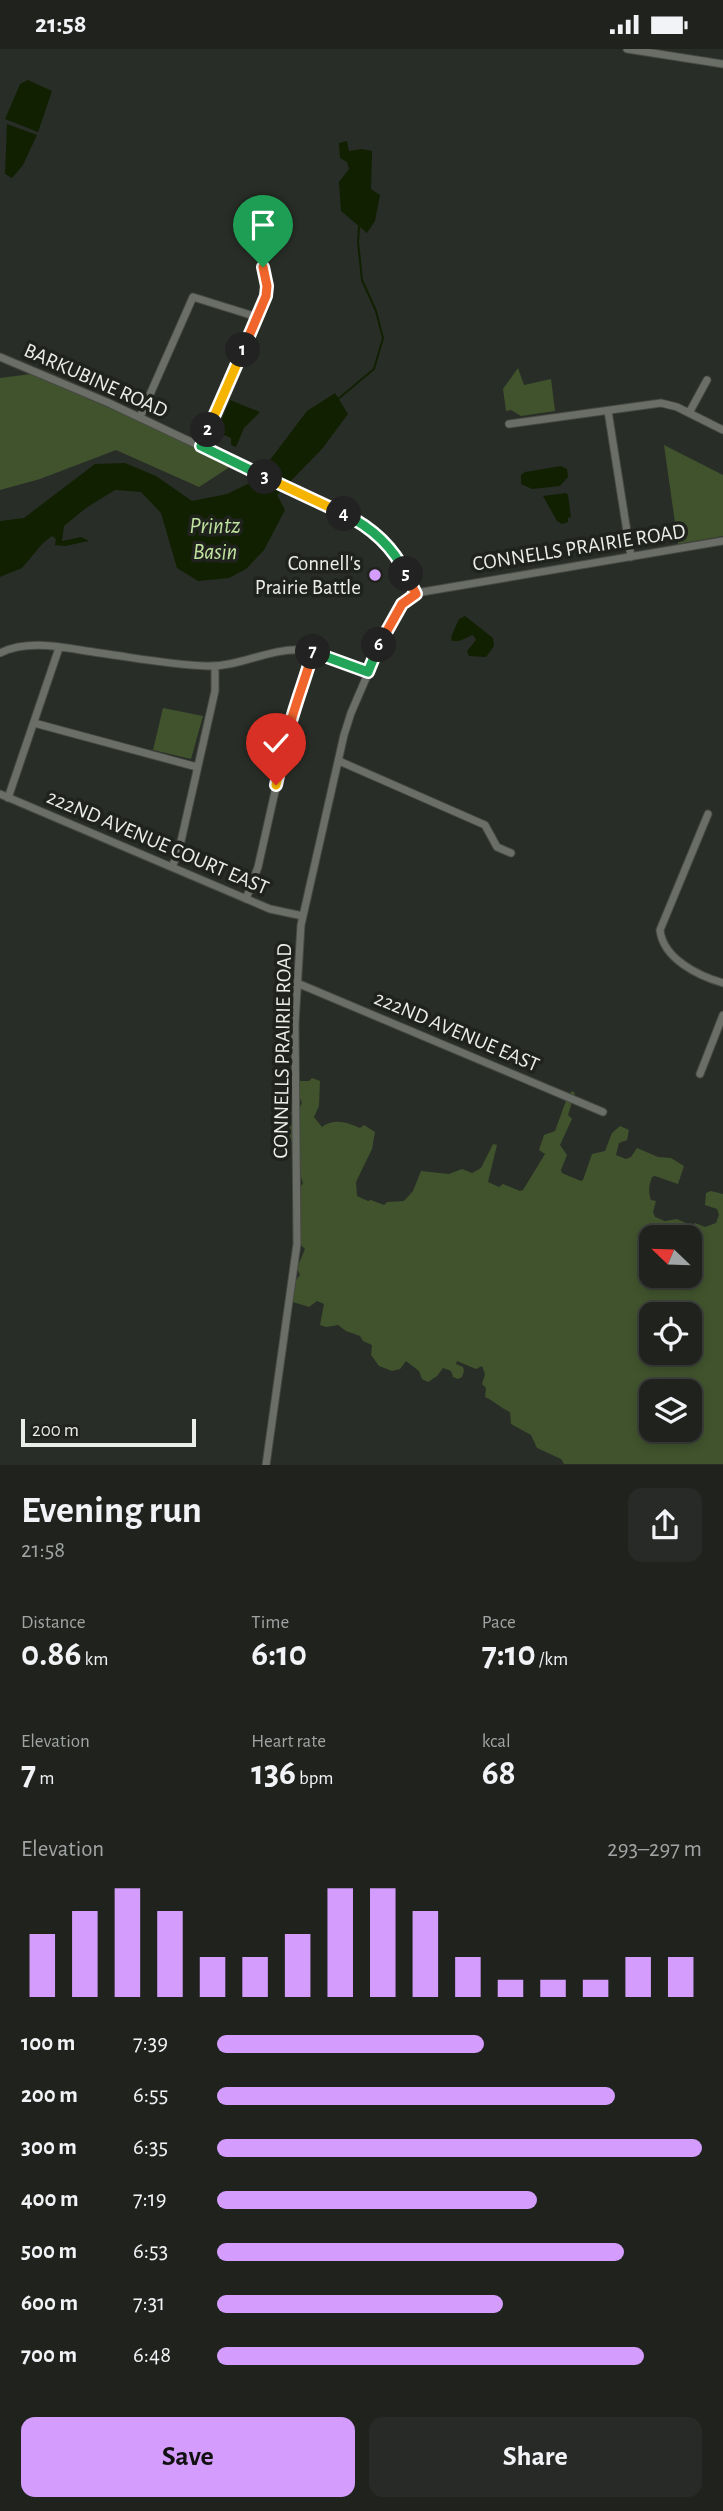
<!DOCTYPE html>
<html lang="en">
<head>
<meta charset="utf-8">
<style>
	:root { --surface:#1f221d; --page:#272a26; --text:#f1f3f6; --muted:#a1a4a4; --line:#3c3f3b; --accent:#d49cfc }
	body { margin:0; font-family:"Alegreya Sans",sans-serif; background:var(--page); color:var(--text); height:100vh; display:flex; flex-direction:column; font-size:26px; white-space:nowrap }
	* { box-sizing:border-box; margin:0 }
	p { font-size:23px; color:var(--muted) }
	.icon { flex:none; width:38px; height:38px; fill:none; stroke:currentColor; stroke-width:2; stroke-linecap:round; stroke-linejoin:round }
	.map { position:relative; height:1416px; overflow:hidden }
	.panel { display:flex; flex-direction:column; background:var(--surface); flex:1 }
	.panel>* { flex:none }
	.needle { width:46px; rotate:293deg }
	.tools { position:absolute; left:639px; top:1176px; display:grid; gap:14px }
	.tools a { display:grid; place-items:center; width:63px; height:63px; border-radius:14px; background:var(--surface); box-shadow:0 4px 10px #0003,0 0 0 2px var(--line); font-size:35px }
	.scale { position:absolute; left:21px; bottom:18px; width:175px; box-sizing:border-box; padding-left:7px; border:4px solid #ebede9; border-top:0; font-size:19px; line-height:24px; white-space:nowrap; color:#ebede9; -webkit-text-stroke:5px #20231d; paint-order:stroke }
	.pin { position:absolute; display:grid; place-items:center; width:60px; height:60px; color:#fff; margin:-72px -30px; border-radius:50% 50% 50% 0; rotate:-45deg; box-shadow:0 0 7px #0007 }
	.pin .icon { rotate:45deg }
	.km { position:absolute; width:35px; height:35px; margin:-18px; border-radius:50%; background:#222; color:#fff; font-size:19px; line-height:35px; text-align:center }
	.round { display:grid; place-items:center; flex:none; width:74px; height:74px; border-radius:14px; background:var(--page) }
	.headline { display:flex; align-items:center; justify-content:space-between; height:119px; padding:0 21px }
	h1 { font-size:38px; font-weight:700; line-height:52px }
	.stats { display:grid; grid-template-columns:repeat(3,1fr); gap:10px; height:119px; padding:7px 21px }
	.stats div { display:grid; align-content:center }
	.stats b { font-size:35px; font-weight:700 }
	.stats small { font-size:19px; font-weight:400 }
	.stats p { font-size:19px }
	.chart { height:196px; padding:14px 21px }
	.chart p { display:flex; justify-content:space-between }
	.chart svg { width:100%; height:126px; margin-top:7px; stroke:var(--accent); stroke-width:6 }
	.action { display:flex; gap:14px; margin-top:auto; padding:14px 21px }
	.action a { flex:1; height:80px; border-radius:14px; background:var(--accent); color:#111; font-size:28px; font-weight:700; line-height:80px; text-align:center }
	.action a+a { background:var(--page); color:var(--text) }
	ul { padding:0 21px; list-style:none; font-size:23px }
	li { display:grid; grid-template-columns:112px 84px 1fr; align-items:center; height:52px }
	li i { height:18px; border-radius:9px; background:var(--accent) }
	.status { display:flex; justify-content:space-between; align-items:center; height:49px; padding:0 35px; background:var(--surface); direction:ltr }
	.status svg { height:19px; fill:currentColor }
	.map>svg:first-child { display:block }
	.green { fill:#40532d; fill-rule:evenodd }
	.water { fill:#102000 }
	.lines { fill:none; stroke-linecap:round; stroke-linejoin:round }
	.stream { stroke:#102000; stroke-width:2 }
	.minor-casing { stroke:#464943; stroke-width:9 }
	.minor { stroke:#6a6e67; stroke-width:7 }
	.split-1-casing { stroke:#fff; stroke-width:14 }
	.split-2-casing { stroke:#fff; stroke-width:14 }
	.split-3-casing { stroke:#fff; stroke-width:14 }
	.split-4-casing { stroke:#fff; stroke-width:14 }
	.split-5-casing { stroke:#fff; stroke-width:14 }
	.split-6-casing { stroke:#fff; stroke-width:14 }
	.split-7-casing { stroke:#fff; stroke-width:14 }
	.split-8-casing { stroke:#fff; stroke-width:14 }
	.split-9-casing { stroke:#fff; stroke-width:14 }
	.split-1 { stroke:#f0652b; stroke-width:9 }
	.split-2 { stroke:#f5b400; stroke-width:9 }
	.split-3 { stroke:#22a559; stroke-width:9 }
	.split-4 { stroke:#f5b400; stroke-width:9 }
	.split-5 { stroke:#22a559; stroke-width:9 }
	.split-6 { stroke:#f0652b; stroke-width:9 }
	.split-7 { stroke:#22a559; stroke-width:9 }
	.split-8 { stroke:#f0652b; stroke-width:9 }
	.split-9 { stroke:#f5b400; stroke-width:9 }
	.poi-dot { fill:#d49cfc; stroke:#20231d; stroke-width:2.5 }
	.labels { text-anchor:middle; stroke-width:7; stroke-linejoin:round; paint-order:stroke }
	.street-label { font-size:21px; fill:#ebede9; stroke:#20231d }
	.poi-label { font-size:21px; fill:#ebede9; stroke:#20231d; text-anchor:end }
	.water-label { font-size:23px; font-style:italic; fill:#c0e3a0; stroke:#20231d }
</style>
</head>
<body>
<div class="status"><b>21:58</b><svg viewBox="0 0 49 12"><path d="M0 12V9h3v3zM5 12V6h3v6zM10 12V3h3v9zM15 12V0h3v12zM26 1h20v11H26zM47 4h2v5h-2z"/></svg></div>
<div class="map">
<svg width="723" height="1416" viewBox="0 0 723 1416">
	<rect width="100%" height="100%" fill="#292d27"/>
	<path class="green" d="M518,319L524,336L551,330L555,362L521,367L511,361L506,362L503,340Z
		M31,325L236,414L199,438L116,401L40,430L0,441V329Z
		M664,396L723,426V487L678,495Z
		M163,659L203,667L191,710L153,701Z
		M312,1029L320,1032L319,1057L314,1068L322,1078C334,1069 346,1073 360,1079L364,1076L375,1083L372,1100L356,1133L357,1147L368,1152L371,1151L384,1156L387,1153L404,1152L413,1142L421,1122L449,1125L462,1120L472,1124L481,1119L493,1095L497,1096L488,1133L499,1138L503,1135L520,1142L523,1141L545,1105L539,1101L544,1086L555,1082L567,1049L572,1042L575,1044L568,1066L572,1070L560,1096L567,1106L561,1121L562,1124L581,1132L583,1131L592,1105L605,1102L612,1084L620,1077L629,1081L627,1091L619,1094L616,1106L626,1110L631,1108L637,1099L658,1108L671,1109L684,1117L678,1135L655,1127L652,1128C649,1136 648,1143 651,1151L656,1152L653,1163L655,1168L665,1172L677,1170L692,1177L695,1174L705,1178L716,1174L719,1166L717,1160L705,1156L706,1144L711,1142L723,1145V1415H564L561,1410L537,1399L531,1386L511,1375L510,1363C500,1359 495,1352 485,1348L486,1339L482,1335L485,1325L482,1317L476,1320L457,1312L456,1315L463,1318L464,1322L462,1328L458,1330L453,1328L451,1322L443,1319L437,1327L428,1333L422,1330L419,1322L406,1312L400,1320L392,1322L379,1317L371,1306L372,1296L363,1292L360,1287L346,1282L338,1276L326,1278L320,1276L324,1255L317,1252L309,1258L293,1253C290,1245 294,1232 300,1226L297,1219L305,1200L300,1195V1184L293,1174L300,1159L293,1149L303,1134L300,1126L295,1123L298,1095L290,1092L288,1082L302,1054L297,1041L300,1032H309ZM651,1188H690V1227H651ZM651,1265H690V1304H651ZM651,1342H690V1381H651Z"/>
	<path class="water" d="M28,31L52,42L38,83L5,70L20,35Z
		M7,75L37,86L23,116L12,129L5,125Z
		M347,92L349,102L362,100L372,102L371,140L380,146L375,172L367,184L341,162L339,133L349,120L347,113L340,109L339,94Z
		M335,344L348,365L322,400L277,446L285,461L264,501L246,520L229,529L198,532L177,519L161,464L141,443L115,441L86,459L64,477L62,492L81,488L89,492L65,497L55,496L56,490L52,487L43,494L22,519L0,528V472L24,469L95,415L125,414L156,427L192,452L227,445L254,432L307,362Z
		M230,351L260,363L244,379L236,398L231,396V389L224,386L217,390L215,386Z
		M561,417L567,420L568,428L560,437L532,440L521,435V426L525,423Z
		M566,444L568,446L571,468L568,469V473L562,475L557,472L543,447Z
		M465,567L493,589L494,597L486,608L469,607L467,602L476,591L473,586L459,592H452L451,588L459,570Z"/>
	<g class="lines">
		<path class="stream" d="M338,350L374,320L383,289L376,262L362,231L358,193L359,178"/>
		<defs>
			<path id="minor" d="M627,0L723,15
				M0,308L109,354L356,471C385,490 400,514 417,545
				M608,362L631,508
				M689,364L707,331
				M140,368L193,248L257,268
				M509,375L661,354L677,358L723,381
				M201,397L266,247L267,237L263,218
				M0,604C31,589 68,600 100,604C136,609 171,616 207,617C240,618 269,599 302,601C325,603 347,614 368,623
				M34,674L197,718
				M339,712L485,776L497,798L511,804
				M0,745L270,860L303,867
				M8,749L59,599
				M708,765L660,881C663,910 699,927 723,934
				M172,818L179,801L215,642V617
				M246,850L258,818L295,654L313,603
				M297,934L603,1063
				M700,1025L723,966
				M266,1416L297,1195L295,975L301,876L344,686L351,664L391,571L402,555L410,548L422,543L723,492"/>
		</defs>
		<use href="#minor" class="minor-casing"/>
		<use href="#minor" class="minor"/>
	</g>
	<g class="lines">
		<defs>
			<path id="split-1" d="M243,301L266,247L267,237L263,218"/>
			<path id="split-2" d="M208,381L243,301"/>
			<path id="split-3" d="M208,381L201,397L265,428"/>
			<path id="split-4" d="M265,428L344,465"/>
			<path id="split-5" d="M344,465C371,478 393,498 406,525"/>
			<path id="split-6" d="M379,596L402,555L416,545L406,525"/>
			<path id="split-7" d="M313,603L368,623L379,596"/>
			<path id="split-8" d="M287,687C294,658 305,631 313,603"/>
			<path id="split-9" d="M276,736L287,687"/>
		</defs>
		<use href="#split-1" class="split-1-casing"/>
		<use href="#split-2" class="split-2-casing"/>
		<use href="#split-3" class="split-3-casing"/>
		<use href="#split-4" class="split-4-casing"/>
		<use href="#split-5" class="split-5-casing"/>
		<use href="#split-6" class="split-6-casing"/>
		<use href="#split-7" class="split-7-casing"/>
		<use href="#split-8" class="split-8-casing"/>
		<use href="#split-9" class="split-9-casing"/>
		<use href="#split-1" class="split-1"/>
		<use href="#split-2" class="split-2"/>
		<use href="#split-3" class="split-3"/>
		<use href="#split-4" class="split-4"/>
		<use href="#split-5" class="split-5"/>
		<use href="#split-6" class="split-6"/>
		<use href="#split-7" class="split-7"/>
		<use href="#split-8" class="split-8"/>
		<use href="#split-9" class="split-9"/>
	</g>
	<circle class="poi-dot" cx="375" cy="526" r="7"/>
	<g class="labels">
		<g class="street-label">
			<text transform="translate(96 331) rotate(24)" y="7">BARKUBINE ROAD</text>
			<text transform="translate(579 498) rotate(-9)" y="7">CONNELLS PRAIRIE ROAD</text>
			<text transform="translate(158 793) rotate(23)" y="7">222ND AVENUE COURT EAST</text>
			<text transform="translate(457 982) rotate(23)" y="7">222ND AVENUE EAST</text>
			<text transform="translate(282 1002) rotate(-89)" y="7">CONNELLS PRAIRIE ROAD</text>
		</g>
		<g class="poi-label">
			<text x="361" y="521">Connell's<tspan x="361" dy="24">Prairie Battle</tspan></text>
		</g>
		<g class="water-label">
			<text x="215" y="484">Printz<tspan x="215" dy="26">Basin</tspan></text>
		</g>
	</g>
</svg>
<div class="tools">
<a><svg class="needle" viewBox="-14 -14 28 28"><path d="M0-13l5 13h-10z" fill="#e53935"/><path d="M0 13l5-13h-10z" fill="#a1a4a4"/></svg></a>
<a><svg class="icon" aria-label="locate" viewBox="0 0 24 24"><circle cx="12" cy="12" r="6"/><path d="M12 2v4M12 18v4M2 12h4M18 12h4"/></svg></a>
<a><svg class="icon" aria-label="layers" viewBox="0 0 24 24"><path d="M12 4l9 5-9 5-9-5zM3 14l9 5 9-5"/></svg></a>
</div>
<div class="scale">200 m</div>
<div class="pin" style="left:263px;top:218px;background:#1e9e55"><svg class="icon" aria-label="arrive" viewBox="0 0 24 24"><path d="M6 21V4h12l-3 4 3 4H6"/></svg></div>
<div class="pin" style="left:276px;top:736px;background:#d93025"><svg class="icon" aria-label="check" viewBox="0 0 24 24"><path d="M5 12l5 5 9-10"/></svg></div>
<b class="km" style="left:243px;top:301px">1</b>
<b class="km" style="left:208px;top:381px">2</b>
<b class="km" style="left:265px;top:428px">3</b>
<b class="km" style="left:344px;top:465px">4</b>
<b class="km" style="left:406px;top:525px">5</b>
<b class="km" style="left:379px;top:596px">6</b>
<b class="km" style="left:313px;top:603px">7</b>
</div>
<section class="panel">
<div class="headline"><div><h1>Evening run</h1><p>21:58</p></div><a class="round"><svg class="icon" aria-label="share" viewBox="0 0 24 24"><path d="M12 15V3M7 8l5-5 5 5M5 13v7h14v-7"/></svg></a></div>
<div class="stats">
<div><p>Distance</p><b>0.86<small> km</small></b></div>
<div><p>Time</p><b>6:10</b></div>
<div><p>Pace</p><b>7:10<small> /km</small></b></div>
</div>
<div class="stats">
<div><p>Elevation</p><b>7<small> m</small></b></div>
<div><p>Heart rate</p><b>136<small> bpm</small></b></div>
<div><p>kcal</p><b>68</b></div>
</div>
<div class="chart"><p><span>Elevation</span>293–297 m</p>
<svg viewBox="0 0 160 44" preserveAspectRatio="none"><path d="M5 44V22M15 44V14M25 44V6M35 44V14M45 44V30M55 44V30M65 44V22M75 44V6M85 44V6M95 44V14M105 44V30M115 44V38M125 44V38M135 44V38M145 44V30M155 44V30"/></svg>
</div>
<ul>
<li><b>100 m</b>7:39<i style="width:55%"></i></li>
<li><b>200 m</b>6:55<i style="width:82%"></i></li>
<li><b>300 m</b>6:35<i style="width:100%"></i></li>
<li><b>400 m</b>7:19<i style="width:66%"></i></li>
<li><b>500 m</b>6:53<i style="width:84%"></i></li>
<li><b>600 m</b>7:31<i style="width:59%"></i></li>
<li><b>700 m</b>6:48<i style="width:88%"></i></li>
</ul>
<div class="action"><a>Save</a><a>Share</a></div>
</section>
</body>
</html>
